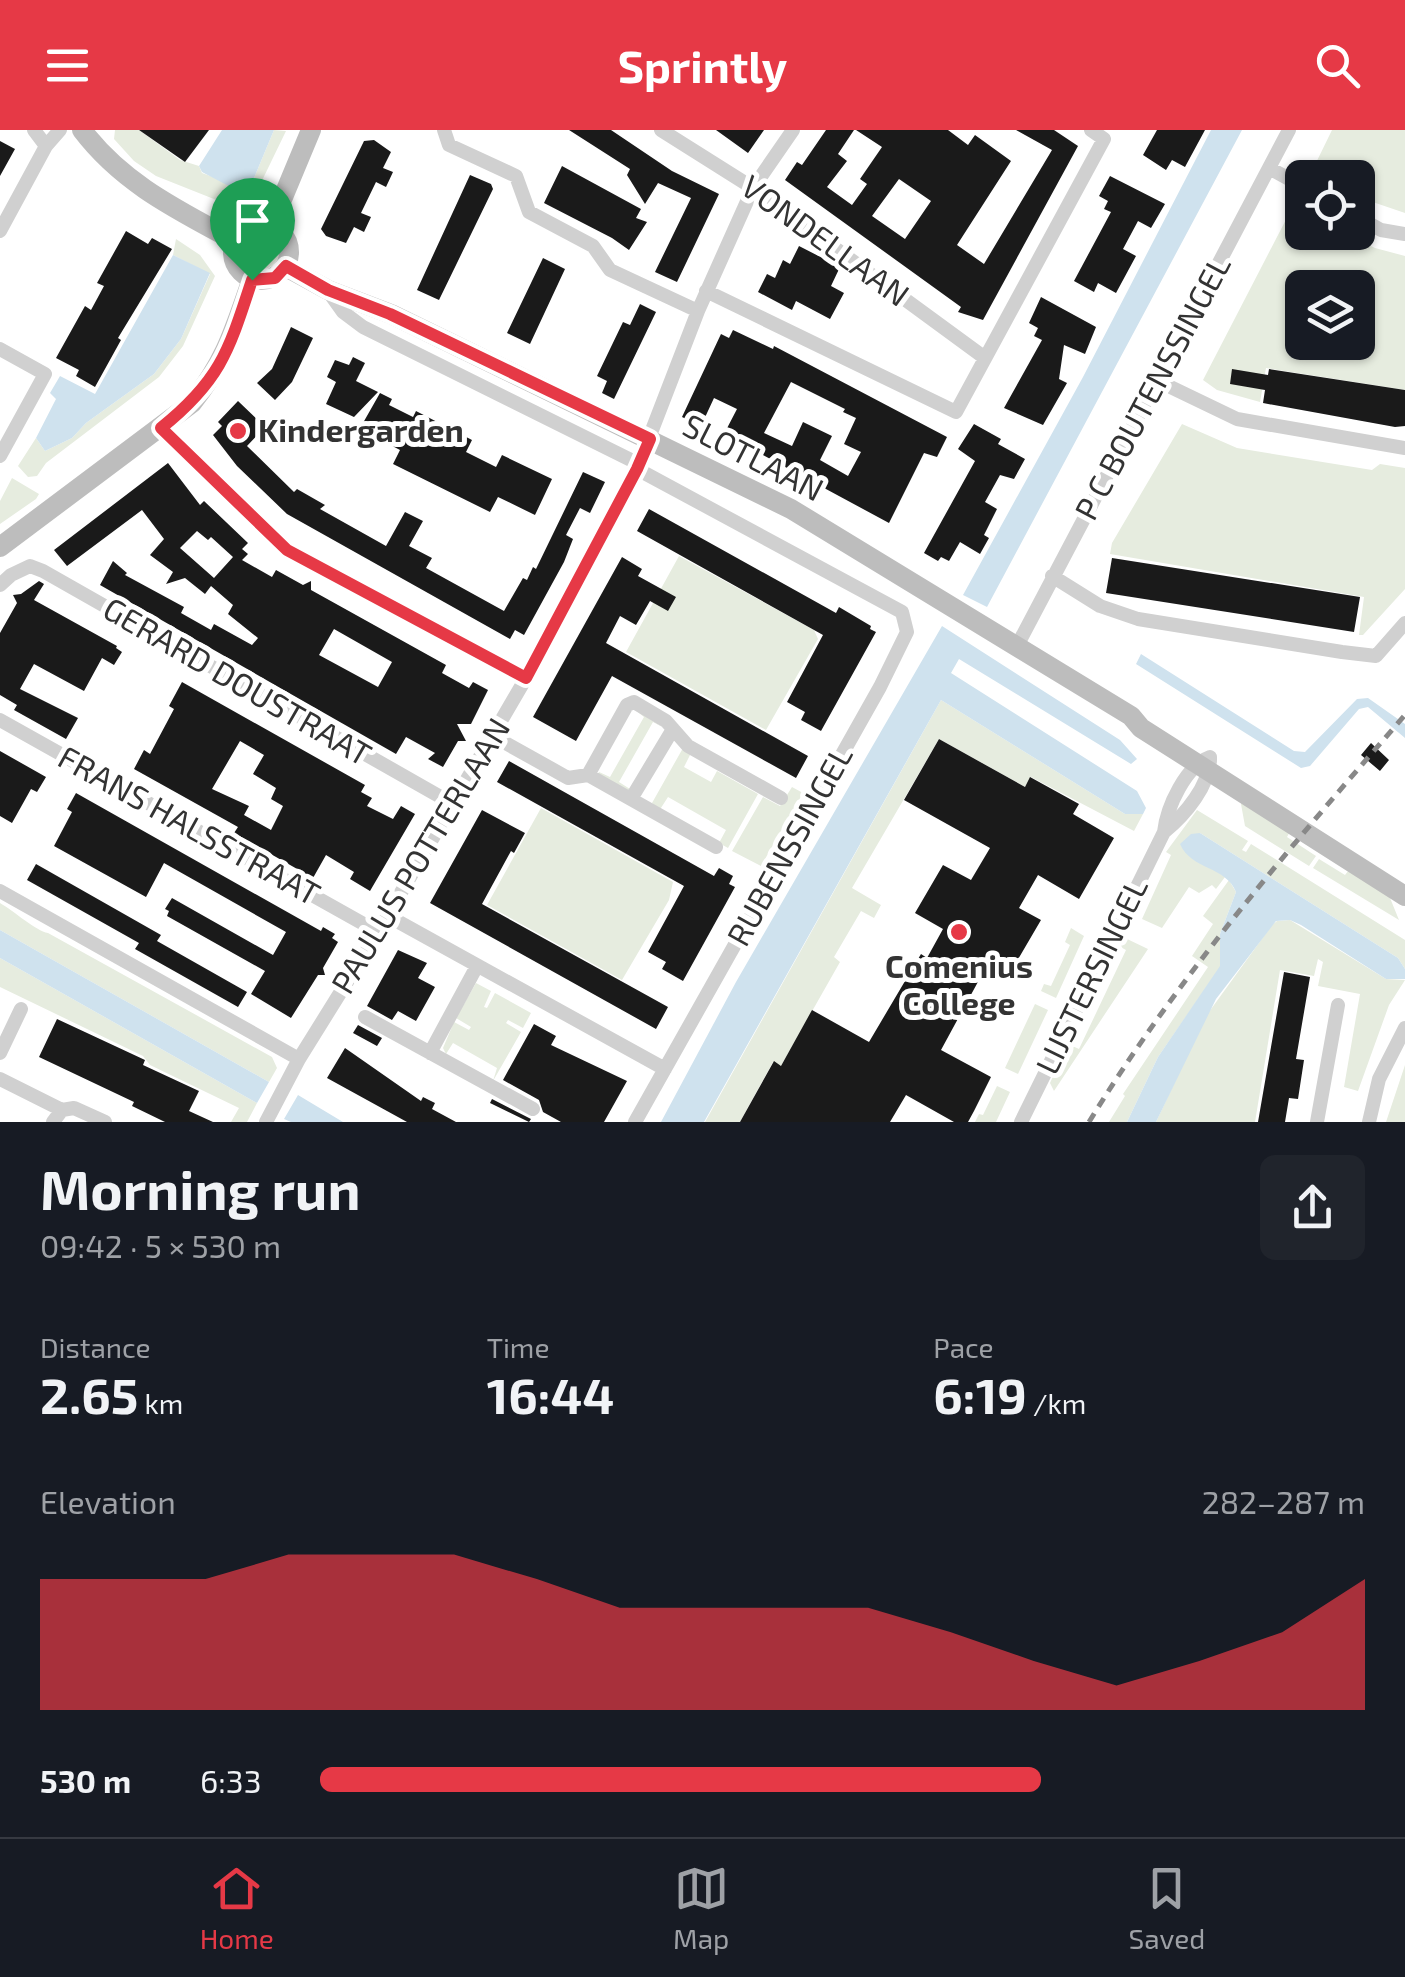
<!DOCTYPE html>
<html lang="en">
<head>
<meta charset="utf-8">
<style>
	:root { --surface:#171b24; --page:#20242c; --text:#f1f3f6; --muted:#9ea1a6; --line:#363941; --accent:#e63946 }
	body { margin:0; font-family:"Exo 2",sans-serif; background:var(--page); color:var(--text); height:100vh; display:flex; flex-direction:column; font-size:38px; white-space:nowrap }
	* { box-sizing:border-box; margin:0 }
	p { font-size:32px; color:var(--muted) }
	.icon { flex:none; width:55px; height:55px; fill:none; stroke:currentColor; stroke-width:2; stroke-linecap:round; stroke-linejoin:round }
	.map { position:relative; height:992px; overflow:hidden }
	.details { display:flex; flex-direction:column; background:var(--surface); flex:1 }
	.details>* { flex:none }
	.controls { position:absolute; left:1285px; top:30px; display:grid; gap:20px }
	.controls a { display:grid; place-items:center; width:90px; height:90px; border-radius:15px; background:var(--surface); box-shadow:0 2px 8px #0004; font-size:50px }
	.pin { position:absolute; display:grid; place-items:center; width:85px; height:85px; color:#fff; margin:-102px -42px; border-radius:50% 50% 50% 0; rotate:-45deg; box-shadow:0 0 10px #0007 }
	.pin .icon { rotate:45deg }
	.round { display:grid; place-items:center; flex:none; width:105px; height:105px; border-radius:15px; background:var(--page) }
	.overview { display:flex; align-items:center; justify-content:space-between; height:170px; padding:0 40px }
	h1 { font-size:55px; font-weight:700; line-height:75px }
	.figures { display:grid; grid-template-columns:repeat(3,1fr); gap:15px; height:170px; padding:10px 40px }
	.figures div { display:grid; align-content:center }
	.figures b { font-size:50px; font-weight:700 }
	.figures small { font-size:28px; font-weight:400 }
	.figures p { font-size:28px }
	.chart { height:280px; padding:20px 40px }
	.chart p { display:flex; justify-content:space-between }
	.chart svg { width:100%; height:180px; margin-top:10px; fill:var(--accent); opacity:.7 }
	ul { padding:0 40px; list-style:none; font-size:32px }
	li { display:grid; grid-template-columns:160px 120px 1fr; align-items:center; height:75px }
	li i { height:25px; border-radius:12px; background:var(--accent) }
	header { display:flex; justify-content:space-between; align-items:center; height:130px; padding:0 40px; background:var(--accent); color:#fff; font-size:45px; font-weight:700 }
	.dock { display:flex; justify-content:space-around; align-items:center; height:140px; border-top:2px solid var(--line); background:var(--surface); font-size:28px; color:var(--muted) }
	.dock a { display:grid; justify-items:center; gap:5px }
	.dock .current { color:var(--accent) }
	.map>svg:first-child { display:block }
	.green { fill:#e6ecdf; fill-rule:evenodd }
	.water { fill:#cfe2ee }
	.building { fill:#1a1a1a; fill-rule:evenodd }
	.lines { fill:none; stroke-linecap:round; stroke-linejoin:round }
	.street { stroke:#d0d0d0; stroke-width:14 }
	.secondary { stroke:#bdbdbd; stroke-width:20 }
	.rail { stroke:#888; stroke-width:5; stroke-dasharray:10 8; stroke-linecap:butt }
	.route-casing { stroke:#fff; stroke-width:20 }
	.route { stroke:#e63946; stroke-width:12 }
	.poi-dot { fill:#e63946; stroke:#fff; stroke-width:4 }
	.labels { text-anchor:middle; stroke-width:10; stroke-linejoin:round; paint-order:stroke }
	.street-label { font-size:32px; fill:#333; stroke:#fff }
	.poi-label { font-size:32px; font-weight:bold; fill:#333; stroke:#fff; text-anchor:start }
</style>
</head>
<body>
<header><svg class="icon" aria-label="menu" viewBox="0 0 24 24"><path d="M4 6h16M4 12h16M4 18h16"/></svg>Sprintly<svg class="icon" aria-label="search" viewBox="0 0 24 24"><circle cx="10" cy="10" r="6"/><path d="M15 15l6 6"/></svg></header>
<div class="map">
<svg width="1405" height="992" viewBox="0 0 1405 992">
	<rect width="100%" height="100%" fill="#fff"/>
	<path class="green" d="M115,0H139L180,30L199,36L202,43L249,60L274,0L286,1L256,63L229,75L156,46L134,31L114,9Z
		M1332,0H1405V83L1358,67V48L1313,46L1312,41Z
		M1293,76L1302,81V102L1345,103L1375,118L1405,126V260L1266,238L1260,272L1217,260L1203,250ZM1302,158H1358V212H1302Z
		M245 122a17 17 0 1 1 34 0a17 17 0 1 1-34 0Z
		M176,109L200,125L215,146L183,216L159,247L46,333L37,346L28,347L18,336L36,308L45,321L72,308L86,293L154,244L181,209L210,144L173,125Z
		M1182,294L1237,318L1372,340L1380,334L1405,338V459L1363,505H1359L1364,467L1110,424L1112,413Z
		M12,348L39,364L36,369L0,394V371Z
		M679,426L814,500L818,509L766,600L626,522Z
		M941,570L1125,684H1143L1134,701L1031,647L1025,657L939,609L852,758L881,775L874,788L861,781L834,827L840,832L781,936L773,932L740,992H705Z
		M634,579L664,598L653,592L619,652L630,659L628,661L598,644L599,642L610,647L644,587Z
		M683,618L691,623L684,637L711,652L717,641L758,664L728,718L719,713L726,700L668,667L659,681L652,673Z
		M792,657L803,663L761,736L732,721L763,667L780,676Z
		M1244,669L1292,698L1287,707L1316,726L1309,736L1245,696L1241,674Z
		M541,678L673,752L669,770L622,850L487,775Z
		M1197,680L1248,711L1242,720L1246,722L1251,714L1405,810V839L1398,828L1200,703L1181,715L1225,747L1216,759L1212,755L1199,763L1189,757L1162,798L1142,789L1171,725L1166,722Z
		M1319,729L1345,745L1352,736L1388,763L1399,790L1313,738Z
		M1229,750L1236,762L1220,804L1221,836L1158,927L1127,992H1109L1125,966L1123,964L1208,837L1192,826L1213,794L1203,786Z
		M0,773C14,781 36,801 48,803L272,927L277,938L269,952L0,800Z
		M1290,790L1386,849L1405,850L1389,875L1358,961L1344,957L1360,864L1318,856L1323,832L1318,829L1314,846L1280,840L1255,992H1156L1206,886L1272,795L1277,791Z
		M1071,798L1084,806L1056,868L1041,861L1044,854L1051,856L1070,815L1065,812Z
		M1125,808L1148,819L1054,961L1050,953L1068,914L1079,919L1126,820L1115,814Z
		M0,828L257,973L247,992H231L239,978L150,935L143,926L0,857Z
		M476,853L491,861L484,877L487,878L495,863L531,883L523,898L508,890L506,893L521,902L493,951L497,938L453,913L446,924L443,918L454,892L469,900L471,897L456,888Z
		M1035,874L1048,880L1018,944L1005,938Z
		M1405,935V992H1386Z
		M997,956L1010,962L996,992H975L979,984L983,985Z"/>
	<path class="water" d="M222,0H274L249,60L242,63L202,42L199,36Z
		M1211,0H1242L987,477L963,465L1083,247Z
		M173,125L210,143L181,209L154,244L86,293L72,308L45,321L36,308L56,269L50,263L60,246L95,264Z
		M942,496L1120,610L1137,629L1131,634L959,529L951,543L1137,661L1146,678L1143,684H1125L941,570L704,992H661L736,852Z
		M1141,524L1294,621L1305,622L1357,569L1368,568L1405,594V608L1368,577L1359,579L1310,636L1301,638L1136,534Z
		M1200,703L1398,828L1405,839V849H1386L1301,795L1290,790L1276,791L1216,869L1156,992H1127L1158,927L1220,836V804L1236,762C1226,736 1191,740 1180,714L1191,704Z
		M0,800L269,952L257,973L0,828Z
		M298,965L343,992H291L284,989Z"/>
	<path class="building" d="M139,0H209L185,32Z
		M569,0H611L672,41L719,64L677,152L655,142L691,68L658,53L645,74L627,45L630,39Z
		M716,0H764L748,23Z
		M826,0H854L838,24L847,31L827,57L852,75L867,54L860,49L882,17L856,0H948L968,15L975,5L1011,31L957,115L984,134L1052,20L1016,0H1054L1078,16L983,190L958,182L961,177L785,50L797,32L802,35ZM899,49L931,71L905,109L872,86Z
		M1157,0H1205L1185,37L1172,30L1166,40L1143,25Z
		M374,10L391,22L383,38L393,42L386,57L376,52L361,83L371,87L364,102L354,97L346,113L326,106L321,99L364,11Z
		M0,11L15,19L0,46Z
		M562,36L641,79L636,88L647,92L629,120L612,108L544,73Z
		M470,45L491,54L493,59L439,170L417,160Z
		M1110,46L1165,74L1151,98L1138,91L1123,119L1136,126L1116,163L1098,153L1094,162L1074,151L1111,82L1104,79L1108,71L1099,66Z
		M126,101L148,114L152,108L172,119L118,208L121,210L95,257L76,246L79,240L56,228L85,176L91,180L104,156L97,153Z
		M799,116L840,137L831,156L844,163L830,189L796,171L792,180L758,162L767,144L775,148L783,130L790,134Z
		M543,128L565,139L530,214L507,203Z
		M1041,167L1096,197L1085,224L1064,215L1059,249L1067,253L1043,295L1004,278L1042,210L1034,206L1038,198L1029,193Z
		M640,174L656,182L614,269L602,263L607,251L597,246L623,192L630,195Z
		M291,197L313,208L292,252L275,270L257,253L272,239Z
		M733,200L773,219L774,216L947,307L937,327L924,323L889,393L724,304L737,279L714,268L701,296L682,287L721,204L729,208ZM791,252L845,279L843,282L856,288L844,314L861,322L848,346L820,330L832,306L803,292L792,316L764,303Z
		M353,227L365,233L356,251L378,262L354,287L326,274L336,252L327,247L335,230L349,235Z
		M1232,239L1268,245L1269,239L1405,260V296L1395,297L1263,273L1265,260L1230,254Z
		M380,263L392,269L389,275L413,287L416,281L472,310L466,322L496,337L502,325L552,349L535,385L498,367L490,382L393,334L400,320L377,308L371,320L358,314L364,302L359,300Z
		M238,271L265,297L247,316L294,362L297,359L325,375L320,379L386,416L405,382L423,391L409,416L432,428L426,438L504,481L523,448L527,450L533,437L536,439L583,342L605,352L590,383L580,378L566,405L573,409L564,432L524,505L515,500L510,509L287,384L237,336L213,305L222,296L218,292Z
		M974,294L1001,309L998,314L1025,329L1014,349L1000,345L985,372L997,379L984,405L989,408L980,424L960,412L949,431L941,427L938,431L924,423L975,331L958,319Z
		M168,333L200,375L204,371L248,413L242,419L248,424L242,430L272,447L276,440L303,455L311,451V460L446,535L442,543L469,558L473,552L488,560L471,594H457L466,611H458L443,637L428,629L435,623L406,607L396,624L100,455L113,431L127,443L125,445L184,477L181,483L211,500L214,494L252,515L258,508L228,484L233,475L211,456L205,464L185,448L166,454L173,442L150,425L164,409L142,380L67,436L54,420ZM197,401L208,410L211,407L233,427L214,448L180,418ZM334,499L392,532L378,557L319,525Z
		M649,379L836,483L839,477L871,496L870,499L876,502L821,601L801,590L805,582L787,572L823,505L637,401Z
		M622,427L642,439L638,446L676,467L668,481L650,471L636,495L620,486L606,513L808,626L796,648L612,546L576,611L533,587Z
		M1112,428L1360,467L1354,502L1106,463Z
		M39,451L44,454L34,470L117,516L116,518L122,522L114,535L102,528L84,561L34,534L20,559L78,588L66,609L14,580L17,575L0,565V503L17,473L13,465L21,464Z
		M182,552L365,655L361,662L372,668L367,676L393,689L401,676L415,684L370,761L350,749L354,742L326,725L313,748L234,703L238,697L134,639L144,620L150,624L174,579L169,576ZM240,611L264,625L253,644L276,658L271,669L283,676L271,700L244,685L249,676L212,659Z
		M939,609L1025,657L1030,647L1079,674L1073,684L1114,708L1079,769L1038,745L1019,778L1041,790L1013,838L992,826L941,920L991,947L974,981L968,992H954L906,965L890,992H740L774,931L781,936L812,880L869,912L921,824L927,828L943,799L915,783L943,735L971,750L990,718L904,670Z
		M1371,613L1389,630L1380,641L1361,625Z
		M0,621L46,647L37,662L31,659L12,693L0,686Z
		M509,631L714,746L719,738L733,746L729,754L735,757L683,851L662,839L666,832L648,822L684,756L497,652Z
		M76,663L321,801L323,797L335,804L332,808L338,812L323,838L325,845H318L291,888L251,864L265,841L167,786L169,781L165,779L172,768L273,825L286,802L164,733L146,767L54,716L72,682L67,679Z
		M482,680L525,703L514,723L511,721L482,774L668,877L656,899L430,773Z
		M36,734L161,805L157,811L247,862L238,877L135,819L139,813L27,750Z
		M398,820L427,833L418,848L435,857L416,891L398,881L392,890L367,876Z
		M1284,842L1310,847L1296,929L1304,930L1298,969L1289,968L1285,992H1258Z
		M57,889L145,930L143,935L199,961L189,981L213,992H165L132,976L134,972L39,927Z
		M534,894L556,906L551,915L627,951L604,992H561L543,982L539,970L503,950Z
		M358,895L382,908L377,916L353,903Z
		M345,918L421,971L423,967L435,973L432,979L456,992H407L327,948Z
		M492,969L531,989L529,992L490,973Z"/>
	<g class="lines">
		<path class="street" d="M34,0L46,16
			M444,0L449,15L516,46L529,82L593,116L610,140L698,181
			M661,0L753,58L985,228
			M1269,38L1302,56
			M1358,87L1381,100L1405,104
			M0,101L46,16L60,0
			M328,161L343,182L363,197L639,334
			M706,161L956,282L1104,9L1091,0
			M0,219L45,244L0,326
			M1158,251L1237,289L1405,318
			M161,297L287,420L526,548
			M1052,446L1100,476L1138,489L1342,522L1376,526L1405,493
			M0,455L11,445L30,436L43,441L453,674
			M1017,516L1289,0
			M0,590L378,802
			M493,606L568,648L588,645L716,717
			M588,645L627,575L634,572L666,591L688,616L781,668
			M631,669L673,599
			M0,761L299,929
			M388,786L665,939
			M365,887L533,979
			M0,923L21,879
			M430,923L477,836
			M0,949L62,980
			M53,992L62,980L74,978L105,992
			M266,992L299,929L378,802L526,548L637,339L698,181L753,58L793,0
			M635,992L880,557L907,502L902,482L637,339
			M1021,992L1164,702C1167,676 1186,636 1210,627C1211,654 1185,685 1164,702
			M1317,992L1338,875
			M1369,992L1379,949L1405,898"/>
		<path class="secondary" d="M82,0C123,54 178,80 235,111
			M233 122a28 28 0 1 1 56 0a28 28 0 1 1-56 0Z
			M271,96L311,0
			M286,137L328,160L391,184L791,379L1131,586L1141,598L1405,766
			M0,417L192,273C226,230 234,200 252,149"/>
		<path class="rail" d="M1089,992C1179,845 1292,715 1405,585"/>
	</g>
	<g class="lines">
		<defs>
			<path id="route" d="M286,136L328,160L390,184L650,309L637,339L526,548L287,420L161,298C221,250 229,220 252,150L275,148Z"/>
		</defs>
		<use href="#route" class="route-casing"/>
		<use href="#route" class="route"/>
	</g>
	<g class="poi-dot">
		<circle cx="238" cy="301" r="10"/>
		<circle cx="959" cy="802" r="10"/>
	</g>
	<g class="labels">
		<g class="street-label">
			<text transform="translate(825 111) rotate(36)" y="11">VONDELLAAN</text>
			<text transform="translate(1153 258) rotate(-62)" y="11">P C BOUTENSSINGEL</text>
			<text transform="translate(753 328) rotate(27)" y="11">SLOTLAAN</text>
			<text transform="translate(237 552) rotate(30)" y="11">GERARD DOUSTRAAT</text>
			<text transform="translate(189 696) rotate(29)" y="11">FRANS HALSSTRAAT</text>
			<text transform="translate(790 716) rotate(-61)" y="11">RUBENSSINGEL</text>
			<text transform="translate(421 726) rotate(-59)" y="11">PAULUS POTTERLAAN</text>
			<text transform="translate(1092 846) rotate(-64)" y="11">LIJSTERSINGEL</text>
		</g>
		<g class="poi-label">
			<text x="258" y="312">Kindergarden</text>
			<text x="959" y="848" text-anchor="middle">Comenius<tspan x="959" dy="37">College</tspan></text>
		</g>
	</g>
</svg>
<div class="controls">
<a><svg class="icon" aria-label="locate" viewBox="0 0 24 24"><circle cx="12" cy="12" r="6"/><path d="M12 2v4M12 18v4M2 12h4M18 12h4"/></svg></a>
<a><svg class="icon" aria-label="layers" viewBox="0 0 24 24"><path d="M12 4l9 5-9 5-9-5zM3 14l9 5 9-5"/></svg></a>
</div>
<div class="pin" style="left:252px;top:150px;background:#1e9e55"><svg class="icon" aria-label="arrive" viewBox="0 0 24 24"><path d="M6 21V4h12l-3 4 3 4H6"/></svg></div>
</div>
<section class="details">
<div class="overview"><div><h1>Morning run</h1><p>09:42 · 5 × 530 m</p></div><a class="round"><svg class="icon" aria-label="share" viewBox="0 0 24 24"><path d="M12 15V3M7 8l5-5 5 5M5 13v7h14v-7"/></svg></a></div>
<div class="figures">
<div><p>Distance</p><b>2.65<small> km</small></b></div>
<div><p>Time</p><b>16:44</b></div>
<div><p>Pace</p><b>6:19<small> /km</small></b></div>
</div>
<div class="chart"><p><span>Elevation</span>282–287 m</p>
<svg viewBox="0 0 160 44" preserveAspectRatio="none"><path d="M0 44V12L10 12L20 12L30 6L40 6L50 6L60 12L70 19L80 19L90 19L100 19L110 25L120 32L130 38L140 32L150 25L160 12V44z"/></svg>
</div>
<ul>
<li><b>530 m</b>6:33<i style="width:69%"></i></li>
</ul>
</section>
<nav class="dock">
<a class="current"><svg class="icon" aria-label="home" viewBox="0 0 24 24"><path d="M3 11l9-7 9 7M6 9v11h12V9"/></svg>Home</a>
<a><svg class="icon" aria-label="map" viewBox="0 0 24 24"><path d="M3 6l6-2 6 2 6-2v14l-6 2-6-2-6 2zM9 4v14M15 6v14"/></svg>Map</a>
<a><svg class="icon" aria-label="saved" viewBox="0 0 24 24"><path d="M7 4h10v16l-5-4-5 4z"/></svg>Saved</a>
</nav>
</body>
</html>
